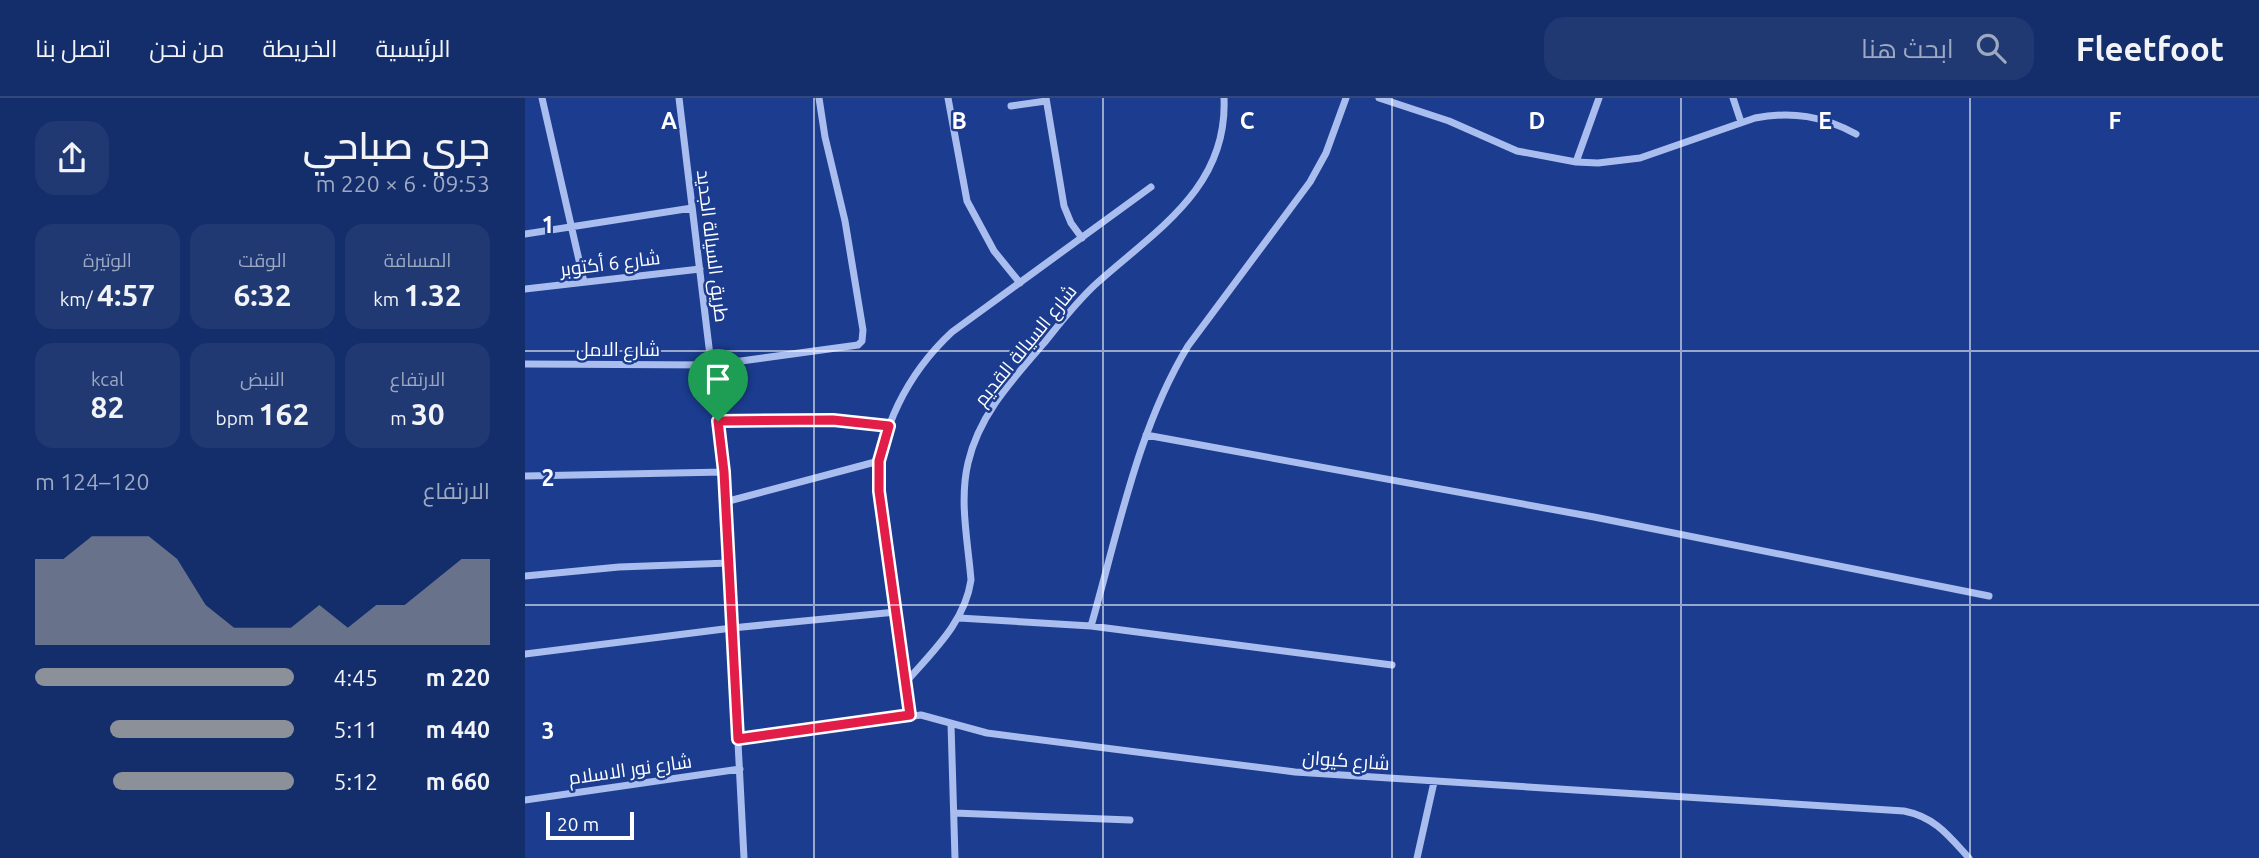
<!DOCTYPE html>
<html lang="ar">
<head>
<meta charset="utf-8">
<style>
	:root { --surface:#142d6b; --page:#213973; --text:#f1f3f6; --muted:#9da8c1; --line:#33497e; --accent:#8c9099 }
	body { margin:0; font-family:Ubuntu,Cairo,sans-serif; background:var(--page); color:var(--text); direction:rtl; height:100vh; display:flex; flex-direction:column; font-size:26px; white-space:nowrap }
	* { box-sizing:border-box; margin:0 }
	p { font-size:23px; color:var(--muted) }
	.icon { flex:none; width:38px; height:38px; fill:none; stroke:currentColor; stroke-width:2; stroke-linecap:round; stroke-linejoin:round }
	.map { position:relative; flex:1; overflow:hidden; direction:ltr }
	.details { display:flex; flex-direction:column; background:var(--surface); width:525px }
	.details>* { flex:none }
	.scale { position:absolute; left:21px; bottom:18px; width:88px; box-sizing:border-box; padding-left:7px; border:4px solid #fff; border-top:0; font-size:19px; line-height:24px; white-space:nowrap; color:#fff; -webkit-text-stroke:5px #1b3c8f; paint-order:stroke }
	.pin { position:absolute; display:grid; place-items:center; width:60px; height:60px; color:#fff; margin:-72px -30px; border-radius:50% 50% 50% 0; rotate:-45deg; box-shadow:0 0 7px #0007 }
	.pin .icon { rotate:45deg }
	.round { display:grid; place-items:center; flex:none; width:74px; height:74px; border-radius:21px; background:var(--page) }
	.overview { display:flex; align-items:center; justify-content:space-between; height:119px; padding:0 35px }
	h1 { font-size:38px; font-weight:600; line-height:52px }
	.stats { display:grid; grid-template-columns:repeat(3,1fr); gap:10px; height:119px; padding:7px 35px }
	.stats div { display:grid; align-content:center; border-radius:18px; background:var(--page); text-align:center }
	.stats b { font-size:30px; font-weight:600 }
	.stats small { font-size:19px; font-weight:400 }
	.stats p { font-size:19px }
	.chart { height:196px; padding:14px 35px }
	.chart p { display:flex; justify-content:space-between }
	.chart svg { width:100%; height:126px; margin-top:7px; fill:var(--accent); opacity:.7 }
	ul { padding:0 35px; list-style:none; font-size:23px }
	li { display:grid; grid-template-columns:112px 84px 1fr; align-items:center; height:52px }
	li i { height:18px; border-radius:9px; background:var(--accent) }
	header { display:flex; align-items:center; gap:42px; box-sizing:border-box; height:98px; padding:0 35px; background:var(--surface); border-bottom:2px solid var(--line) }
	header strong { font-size:33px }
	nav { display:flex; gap:38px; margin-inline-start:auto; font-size:24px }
	.search { width:490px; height:63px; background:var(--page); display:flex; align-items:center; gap:18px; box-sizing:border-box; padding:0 24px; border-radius:21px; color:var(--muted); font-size:26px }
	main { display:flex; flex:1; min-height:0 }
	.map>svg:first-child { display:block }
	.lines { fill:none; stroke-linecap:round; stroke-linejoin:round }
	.minor { stroke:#a9bdee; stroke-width:7 }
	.route-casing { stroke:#fff; stroke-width:14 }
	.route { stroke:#e11d48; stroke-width:9 }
	.grid { fill:none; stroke:#fff; stroke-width:2; stroke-opacity:0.55 }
	.labels { text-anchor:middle; stroke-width:5; stroke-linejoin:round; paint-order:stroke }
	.street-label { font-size:19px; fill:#fff; stroke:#1b3c8f }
	.grid-label { font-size:23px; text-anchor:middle; font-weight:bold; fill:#fff; stroke:#1b3c8f; stroke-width:5; stroke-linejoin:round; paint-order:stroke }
</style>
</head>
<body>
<header>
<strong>Fleetfoot</strong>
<div class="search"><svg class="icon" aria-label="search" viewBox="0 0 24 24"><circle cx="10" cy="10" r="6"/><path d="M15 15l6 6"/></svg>ابحث هنا</div>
<nav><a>الرئيسية</a><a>الخريطة</a><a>من نحن</a><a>اتصل بنا</a></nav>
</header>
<main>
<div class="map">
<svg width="1734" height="760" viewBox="0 0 1734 760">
	<rect width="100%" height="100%" fill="#1b3c8f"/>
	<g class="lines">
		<path class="minor" d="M17,0L59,184
			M154,0L199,374L219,760
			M423,0L442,103L469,153L495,185
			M521,0L539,108L546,125L557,140
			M854,0L924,23L992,53L1051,64L1073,65L1115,60L1230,20C1267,13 1298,18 1331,36
			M1208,0L1216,24
			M486,8L521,3
			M1051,64L1074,0
			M0,136L167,110
			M0,191L175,171
			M0,266L187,267L333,247L337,243L338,232L320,123L300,39L294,0
			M193,323L308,322L364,328
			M621,337L1069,419L1464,498
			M0,378L199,374
			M200,404L354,363
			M0,478L94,469L204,465
			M434,520L566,528L867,567
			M566,528C593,435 612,332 663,248L785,84L801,55L821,0
			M0,556L207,530L371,514
			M381,584C408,553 440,524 446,482C443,444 434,403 443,365C454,317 487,282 519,245C536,224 552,203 572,185C631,132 703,90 699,0
			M385,617L354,393C351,334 384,274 427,234L626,89
			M426,626L430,760
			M213,641L396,617L462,635L770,674L1379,713C1410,719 1424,738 1444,760
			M0,702L215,671
			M429,715L605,722
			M892,760L909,684"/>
	</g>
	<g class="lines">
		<defs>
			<path id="route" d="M308,322L364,328L354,363V393L385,617L213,641L199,374L193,323Z"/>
		</defs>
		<use href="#route" class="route-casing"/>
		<use href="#route" class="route"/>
	</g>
	<path class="grid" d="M289,0V760M578,0V760M867,0V760M1156,0V760M1445,0V760M0,253H1734M0,507H1734"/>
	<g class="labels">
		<g class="street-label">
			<text transform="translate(188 148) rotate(83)" y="7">طريق السيالة الجديد</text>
			<text transform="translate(85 165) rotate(-7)" y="7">شارع 6 أكتوبر</text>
			<text transform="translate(500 247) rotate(-51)" y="7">شارع السيالة القديم</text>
			<text x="93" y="258">شارع الامل</text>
			<text transform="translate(821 662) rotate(4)" y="7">شارع كيوان</text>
			<text transform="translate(105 671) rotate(-8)" y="7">شارع نور الاسلام</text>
		</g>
	</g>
	<g class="grid-label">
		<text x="144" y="31">A</text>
		<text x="434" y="31">B</text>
		<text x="722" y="31">C</text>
		<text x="1012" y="31">D</text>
		<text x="1300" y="31">E</text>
		<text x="1590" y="31">F</text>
		<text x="23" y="135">1</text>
		<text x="23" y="388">2</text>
		<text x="23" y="641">3</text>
	</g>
</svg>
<div class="scale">20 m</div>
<div class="pin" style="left:193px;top:323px;background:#1e9e55"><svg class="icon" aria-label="arrive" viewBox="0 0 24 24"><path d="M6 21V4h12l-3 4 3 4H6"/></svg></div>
</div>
<section class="details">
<div class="overview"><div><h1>جري صباحي</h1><p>09:53 · 6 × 220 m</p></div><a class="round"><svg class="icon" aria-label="share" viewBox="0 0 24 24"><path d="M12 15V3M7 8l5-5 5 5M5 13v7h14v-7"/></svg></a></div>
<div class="stats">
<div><p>المسافة</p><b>1.32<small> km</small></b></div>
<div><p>الوقت</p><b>6:32</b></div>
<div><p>الوتيرة</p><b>4:57<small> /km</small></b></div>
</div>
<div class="stats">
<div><p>الارتفاع</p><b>30<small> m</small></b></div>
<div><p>النبض</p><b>162<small> bpm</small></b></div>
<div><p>kcal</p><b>82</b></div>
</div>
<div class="chart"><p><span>الارتفاع</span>120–124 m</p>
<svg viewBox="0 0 160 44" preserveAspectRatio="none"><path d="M0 44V14L10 14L20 6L30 6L40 6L50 14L60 30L70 38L80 38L90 38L100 30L110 38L120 30L130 30L140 22L150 14L160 14V44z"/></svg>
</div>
<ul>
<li><b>220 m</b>4:45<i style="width:100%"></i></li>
<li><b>440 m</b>5:11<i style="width:71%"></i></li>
<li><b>660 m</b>5:12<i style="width:70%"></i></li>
</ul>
</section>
</main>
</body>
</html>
